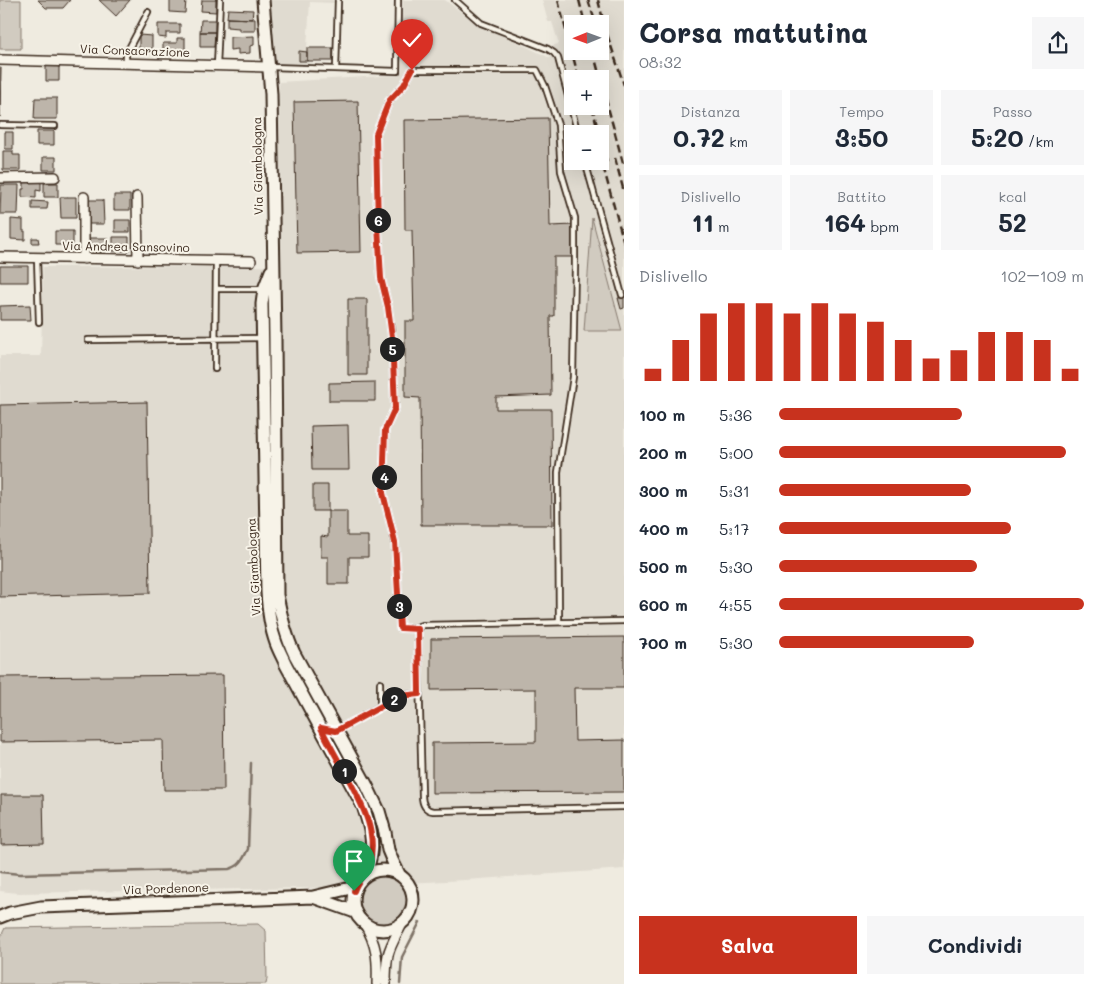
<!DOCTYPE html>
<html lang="it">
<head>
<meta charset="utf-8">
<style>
	:root { --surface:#fff; --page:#f6f6f7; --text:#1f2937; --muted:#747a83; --accent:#c8321e }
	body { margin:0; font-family:Mali,sans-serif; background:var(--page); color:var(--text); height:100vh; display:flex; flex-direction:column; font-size:19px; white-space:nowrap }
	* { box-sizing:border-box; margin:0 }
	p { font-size:16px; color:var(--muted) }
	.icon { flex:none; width:28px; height:28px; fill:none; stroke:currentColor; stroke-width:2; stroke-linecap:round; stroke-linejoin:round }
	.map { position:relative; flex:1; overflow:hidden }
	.panel { display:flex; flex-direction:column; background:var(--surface); width:475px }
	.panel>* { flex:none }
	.needle { width:32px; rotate:269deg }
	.fabs { position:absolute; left:564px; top:15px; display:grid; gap:10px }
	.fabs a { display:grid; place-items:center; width:45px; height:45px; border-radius:0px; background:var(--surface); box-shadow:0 5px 20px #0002; font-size:25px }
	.pin { position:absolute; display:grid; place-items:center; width:42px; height:42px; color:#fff; margin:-51px -21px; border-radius:50% 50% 50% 0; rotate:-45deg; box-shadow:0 0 5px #0007 }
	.pin .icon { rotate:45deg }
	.km { position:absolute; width:25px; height:25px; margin:-12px; border-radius:50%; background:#222; color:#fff; font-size:14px; line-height:25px; text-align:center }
	.round { display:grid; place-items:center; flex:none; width:52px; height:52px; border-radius:0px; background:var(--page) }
	.head { display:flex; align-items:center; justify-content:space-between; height:85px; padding:0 15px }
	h1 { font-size:28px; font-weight:800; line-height:38px }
	.figures { display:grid; grid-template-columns:repeat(3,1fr); gap:8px; height:85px; padding:5px 15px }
	.figures div { display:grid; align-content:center; border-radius:0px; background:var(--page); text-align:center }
	.figures b { font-size:25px; font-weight:800 }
	.figures small { font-size:14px; font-weight:400 }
	.figures p { font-size:14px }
	.chart { height:140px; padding:10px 15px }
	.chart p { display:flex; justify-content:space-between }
	.chart svg { width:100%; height:90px; margin-top:5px; stroke:var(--accent); stroke-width:6 }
	.cta { display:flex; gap:10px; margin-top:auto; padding:10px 15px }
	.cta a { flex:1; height:58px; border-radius:0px; background:var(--accent); color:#fff; font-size:20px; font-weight:800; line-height:58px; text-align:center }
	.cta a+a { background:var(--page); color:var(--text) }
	ul { padding:0 15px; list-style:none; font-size:16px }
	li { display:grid; grid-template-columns:80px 60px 1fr; align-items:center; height:38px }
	li i { height:12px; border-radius:6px; background:var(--accent) }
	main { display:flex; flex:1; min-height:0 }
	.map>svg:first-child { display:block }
	.built { fill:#e0dbd0; fill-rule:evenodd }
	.green { fill:#d1cbc0; stroke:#867a6f }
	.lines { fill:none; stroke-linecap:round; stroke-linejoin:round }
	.stream { stroke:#7e7266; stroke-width:2.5 }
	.building { fill:#bdb5aa; stroke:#3b2a1e }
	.lane-casing { stroke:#3b2a1e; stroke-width:8 }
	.street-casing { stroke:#3b2a1e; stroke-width:12 }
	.secondary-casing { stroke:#3b2a1e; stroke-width:15 }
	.lane { stroke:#f7f3e8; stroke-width:4.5 }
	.street { stroke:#f7f3e8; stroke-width:9 }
	.secondary { stroke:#f7f3e8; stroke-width:11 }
	.rail { stroke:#3b2a1e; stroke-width:2.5; stroke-dasharray:8 4; stroke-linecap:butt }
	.route-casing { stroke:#fff; stroke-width:10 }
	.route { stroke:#c8321e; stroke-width:6 }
	.labels { text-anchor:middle; stroke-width:4; stroke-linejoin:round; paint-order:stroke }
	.street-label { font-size:12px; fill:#3b2a1e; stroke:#f7f3e8 }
</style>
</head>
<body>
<main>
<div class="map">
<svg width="624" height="984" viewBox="0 0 624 984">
	<rect width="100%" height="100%" fill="#efebe0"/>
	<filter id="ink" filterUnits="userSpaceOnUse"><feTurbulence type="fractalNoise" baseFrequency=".02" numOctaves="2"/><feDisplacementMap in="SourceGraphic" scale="10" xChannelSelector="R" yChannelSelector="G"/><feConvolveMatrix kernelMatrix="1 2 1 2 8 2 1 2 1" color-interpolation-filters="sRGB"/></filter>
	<g filter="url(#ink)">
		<path class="built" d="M265,0H336L335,3L310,2L307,48V61L309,66H270Z
			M403,0H445L473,21L550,58L554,45L559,44L552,22H548L542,0H624V869L465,880L310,888L17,893L0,891V356H41L43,267L280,266L279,82L399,75ZM572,24H600V51H572ZM572,79H600V106H572ZM572,134H600V161H572ZM592,220L593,221L621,331L585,330Z"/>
		<path class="green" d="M0,0H21V49H0Z
			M592,218L622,331H584Z
			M359 899a25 25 0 1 1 50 0a25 25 0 1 1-50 0Z
			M258,924L266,931L267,979L266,984H0V938L5,928Z"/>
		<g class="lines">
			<path class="stream" d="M0,872L20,874L229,869C241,866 243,859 248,849L251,763
				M400,984L402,957L420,922"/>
		</g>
		<path class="building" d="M38,0H70L63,8H46Z
			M99,0H130L116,16Z
			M170,0H186L185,13L170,12Z
			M202,0H216V12L201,11Z
			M228,9L253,10L252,19L227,18Z
			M227,18L255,19V31H239V28L227,27Z
			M201,20H215V32H200Z
			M158,24H180V33H166V38L158,37Z
			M200,32H215L214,47H200Z
			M139,35L152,36V52H139Z
			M254,36V45L250,46V53L238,54V49L230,50V37Z
			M177,38H185V52L163,51V43H177Z
			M307,48H333V61H307Z
			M299,51L307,52V61H299Z
			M46,65H59V81H46Z
			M0,68H1L0,117Z
			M35,98H57V119H34Z
			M358,101L361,252L297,253L294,102Z
			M548,118L550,226L574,225V257H554V316H550L551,395L496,397V409H551L552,525H421L420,398L405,397V321H414L412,230H405L404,120Z
			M37,131H54V145H37Z
			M5,132H13V149H5Z
			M3,151H13V155H20V170H3Z
			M43,157H56V170H43Z
			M24,181H41V191L36,190V198L22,197V189H24Z
			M44,183H58V197H44Z
			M1,185H19L18,214H0Z
			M114,195H130V210H114Z
			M60,197H76V218H61Z
			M89,200H103L104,224H89Z
			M32,201L48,202L47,209H32Z
			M11,219L23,220V231H25V240L11,239Z
			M115,220H130V232H115Z
			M55,231H73V245H55Z
			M113,237H129V251H113Z
			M32,238H38L39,243H32Z
			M88,238H107L106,252H88Z
			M0,266H28V282H0Z
			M624,297V308L621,309L618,298Z
			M348,299H367V375H348Z
			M30,305L31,320H0V306Z
			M375,382V401H329V383Z
			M147,402L150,593L0,597V405Z
			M348,425L349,470H312L311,426Z
			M313,485H328V511H313Z
			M328,511H347V536H368V557H349V584H328V557H321V536L328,537Z
			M624,637V688H574L575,741L624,740V792L432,793V743L536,742V689L431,690V639Z
			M223,675L224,790H164L163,740L0,742V677Z
			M1,795H43L44,844L1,845Z"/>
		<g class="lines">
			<defs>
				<path id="lane" d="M455,0L481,23L548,49L554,53L558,58L578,134
					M126,63V54L148,12
					M217,66L220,0
					M271,67L397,71L398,0
					M336,69L338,0
					M0,125L55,126
					M585,161L622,295
					M37,258L39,322
					M216,289H262
					M88,340L261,338
					M215,369L216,261
					M624,621L423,625L419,626L418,629L422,795C422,803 424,810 433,811L624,807
					M418,629L400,628L395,542L383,493L385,430L395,408L392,337L388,307L381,278L378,226L376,134L389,101L404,85L412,70H537L545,86L558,125L561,171L575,218V266L573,377L558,472L559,622
					M380,683V706
					M322,729L336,731L400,695L419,694"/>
				<path id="street" d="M0,60L269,67
					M0,178L55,177
					M137,197L138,260
					M0,257L251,261
					M84,259V197
					M364,923C377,944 378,960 377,984
					M386,984C386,974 386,965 388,955C391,943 398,933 403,922"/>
				<path id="secondary" d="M263,0L271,94L275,338L277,595C281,616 285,634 294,653L366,784L379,811L385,832L388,850L393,862L399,874
					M271,271L264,289L262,304L267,592C268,609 270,627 276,643C279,651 283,658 286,665L363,806C369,824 376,845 368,865C367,869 363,874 360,879
					M353 900a30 30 0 1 1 60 0a30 30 0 1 1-60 0Z
					M313,897L355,912
					M0,917L10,913L41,907L313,897L355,887"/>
			</defs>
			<use href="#lane" class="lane-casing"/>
			<use href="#street" class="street-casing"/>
			<use href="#secondary" class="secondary-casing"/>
			<use href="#lane" class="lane"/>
			<use href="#street" class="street"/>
			<use href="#secondary" class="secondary"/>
			<path class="rail" d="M558,0L579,79
				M579,0L585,24
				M588,0L596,24
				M598,0L606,31L624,85
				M593,51L624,167
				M592,106L599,134
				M600,136L607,162
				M600,155L624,243
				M615,158L624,192"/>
		</g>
	</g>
	<g class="lines" filter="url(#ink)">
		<defs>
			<path id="route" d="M354,891C357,881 365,874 369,864C379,833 361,803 347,776C338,760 329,744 321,728L336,731L400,696L419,694L418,629L400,628L395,542L383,493L385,430L395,408L392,337L388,307L381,278L378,226L376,134L389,101L404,85L412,70"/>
		</defs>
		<use href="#route" class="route-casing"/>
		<use href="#route" class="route"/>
	</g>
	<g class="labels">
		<g class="street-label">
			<text transform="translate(135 51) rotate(2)" y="4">Via Consacrazione</text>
			<text transform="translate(258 166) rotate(-91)" y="4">Via Giambologna</text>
			<text transform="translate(126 247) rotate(1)" y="4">Via Andrea Sansovino</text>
			<text transform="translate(254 567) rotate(-93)" y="4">Via Giambologna</text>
			<text transform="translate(166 889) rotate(-2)" y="4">Via Pordenone</text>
		</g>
	</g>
</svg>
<div class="fabs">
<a><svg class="needle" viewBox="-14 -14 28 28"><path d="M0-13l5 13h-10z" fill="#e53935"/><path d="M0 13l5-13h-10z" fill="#747a83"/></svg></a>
<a>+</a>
<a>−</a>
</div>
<div class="pin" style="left:354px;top:891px;background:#1e9e55"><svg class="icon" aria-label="arrive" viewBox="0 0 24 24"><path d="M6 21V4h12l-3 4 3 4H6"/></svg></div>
<div class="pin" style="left:412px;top:70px;background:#d93025"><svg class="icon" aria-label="check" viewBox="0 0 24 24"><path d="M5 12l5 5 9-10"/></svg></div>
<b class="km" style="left:344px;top:771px">1</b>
<b class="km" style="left:394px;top:699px">2</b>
<b class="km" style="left:399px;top:606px">3</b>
<b class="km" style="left:384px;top:477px">4</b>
<b class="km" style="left:392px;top:349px">5</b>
<b class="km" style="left:378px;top:220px">6</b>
</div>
<section class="panel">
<div class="head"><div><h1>Corsa mattutina</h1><p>08:32</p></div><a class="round"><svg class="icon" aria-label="share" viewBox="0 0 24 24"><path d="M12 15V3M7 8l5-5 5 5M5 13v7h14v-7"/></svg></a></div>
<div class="figures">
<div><p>Distanza</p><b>0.72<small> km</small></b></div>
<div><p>Tempo</p><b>3:50</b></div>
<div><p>Passo</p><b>5:20<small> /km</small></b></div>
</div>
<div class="figures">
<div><p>Dislivello</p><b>11<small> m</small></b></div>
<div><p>Battito</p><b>164<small> bpm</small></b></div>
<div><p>kcal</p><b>52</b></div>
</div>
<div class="chart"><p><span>Dislivello</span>102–109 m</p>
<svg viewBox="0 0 160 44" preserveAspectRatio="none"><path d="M5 44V38M15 44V24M25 44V11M35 44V6M45 44V6M55 44V11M65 44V6M75 44V11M85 44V15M95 44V24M105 44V33M115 44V29M125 44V20M135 44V20M145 44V24M155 44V38"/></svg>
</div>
<ul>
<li><b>100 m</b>5:36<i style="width:60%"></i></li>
<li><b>200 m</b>5:00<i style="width:94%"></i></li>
<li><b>300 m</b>5:31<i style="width:63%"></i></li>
<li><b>400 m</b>5:17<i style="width:76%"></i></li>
<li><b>500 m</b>5:30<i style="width:65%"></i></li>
<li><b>600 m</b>4:55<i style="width:100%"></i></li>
<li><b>700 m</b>5:30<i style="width:64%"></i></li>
</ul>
<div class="cta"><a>Salva</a><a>Condividi</a></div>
</section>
</main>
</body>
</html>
